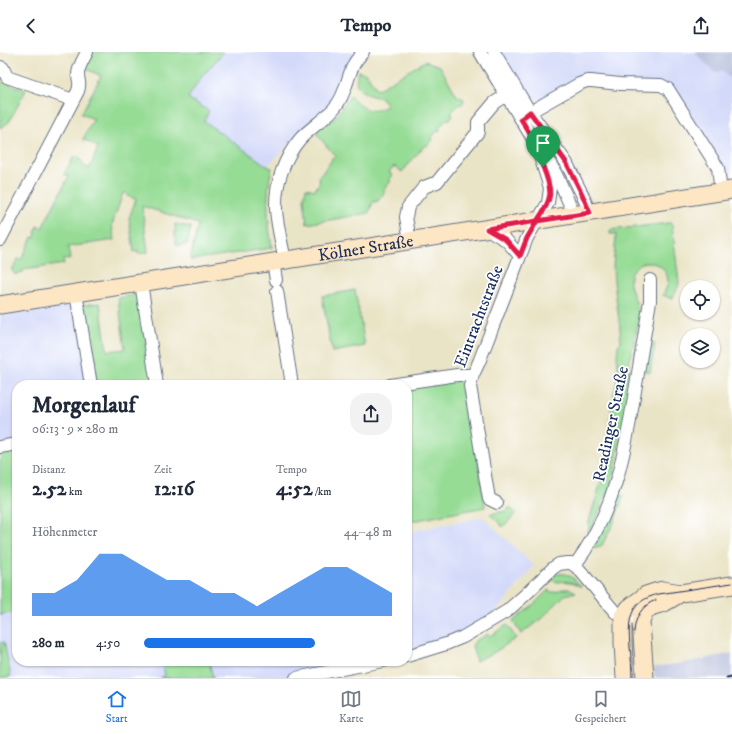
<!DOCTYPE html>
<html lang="de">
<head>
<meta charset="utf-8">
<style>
	:root { --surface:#fff; --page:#f2f2f3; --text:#1f2937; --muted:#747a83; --line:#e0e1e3; --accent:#1a73e8 }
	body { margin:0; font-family:"IM FELL DW Pica",serif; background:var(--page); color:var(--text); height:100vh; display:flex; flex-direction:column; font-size:15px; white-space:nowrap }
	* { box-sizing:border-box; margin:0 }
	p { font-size:13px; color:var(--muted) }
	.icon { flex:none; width:22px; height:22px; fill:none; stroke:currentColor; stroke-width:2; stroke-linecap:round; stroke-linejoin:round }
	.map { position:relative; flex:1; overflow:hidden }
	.drawer { position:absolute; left:12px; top:328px; width:400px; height:286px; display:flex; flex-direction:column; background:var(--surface); border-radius:16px; box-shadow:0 1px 3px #0004 }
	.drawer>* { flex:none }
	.fabs { position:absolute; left:680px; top:228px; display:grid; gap:8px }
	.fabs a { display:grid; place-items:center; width:40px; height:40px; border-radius:50%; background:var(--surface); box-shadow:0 1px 3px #0004; font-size:20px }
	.pin { position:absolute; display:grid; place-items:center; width:34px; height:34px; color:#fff; margin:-41px -17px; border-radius:50% 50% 50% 0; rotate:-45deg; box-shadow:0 0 4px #0007 }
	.pin .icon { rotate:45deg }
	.round { display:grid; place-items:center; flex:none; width:42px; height:42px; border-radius:16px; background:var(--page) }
	.overview { display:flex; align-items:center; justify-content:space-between; height:68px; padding:0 20px }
	h1 { font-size:22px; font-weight:700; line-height:30px }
	.metrics { display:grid; grid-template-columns:repeat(3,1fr); gap:6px; height:68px; padding:4px 20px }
	.metrics div { display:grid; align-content:center }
	.metrics b { font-size:20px; font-weight:700 }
	.metrics small { font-size:11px; font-weight:400 }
	.metrics p { font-size:11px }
	.chart { height:112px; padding:8px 20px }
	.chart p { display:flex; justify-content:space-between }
	.chart svg { width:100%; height:72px; margin-top:4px; fill:var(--accent); opacity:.7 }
	ul { padding:0 20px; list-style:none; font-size:13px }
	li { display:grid; grid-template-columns:64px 48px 1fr; align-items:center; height:30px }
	li i { height:10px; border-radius:5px; background:var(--accent) }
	header { display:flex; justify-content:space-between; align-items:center; height:52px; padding:0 20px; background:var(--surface); font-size:18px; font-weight:700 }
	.dock { display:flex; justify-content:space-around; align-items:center; height:56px; border-top:1px solid var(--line); background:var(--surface); font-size:11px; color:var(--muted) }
	.dock a { display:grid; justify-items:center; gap:2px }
	.dock .active { color:var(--accent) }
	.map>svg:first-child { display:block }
	.built { fill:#d3d9f9 }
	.industrial { fill:#bcc3de }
	.green { fill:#96dc95; stroke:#58867a }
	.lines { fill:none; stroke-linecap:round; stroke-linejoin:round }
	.street-casing { stroke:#636e82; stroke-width:14 }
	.secondary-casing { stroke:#636e82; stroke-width:19 }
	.street { stroke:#fff; stroke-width:12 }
	.secondary { stroke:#fce6c4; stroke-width:17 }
	.tram { stroke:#1b2f5e; stroke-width:1 }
	.rail { stroke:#1b2f5e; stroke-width:3 }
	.route-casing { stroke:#fff; stroke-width:8 }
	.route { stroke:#e11d48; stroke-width:5 }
	.labels { text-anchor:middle; stroke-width:3.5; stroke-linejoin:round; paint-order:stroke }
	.street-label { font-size:17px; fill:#1b2f5e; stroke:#fff }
</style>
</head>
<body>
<header><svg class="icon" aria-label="back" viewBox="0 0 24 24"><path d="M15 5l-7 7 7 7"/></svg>Tempo<svg class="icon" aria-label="share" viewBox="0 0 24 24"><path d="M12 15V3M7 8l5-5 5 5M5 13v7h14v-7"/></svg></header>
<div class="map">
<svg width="732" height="626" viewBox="0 0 732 626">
	<rect width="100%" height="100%" fill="#fff"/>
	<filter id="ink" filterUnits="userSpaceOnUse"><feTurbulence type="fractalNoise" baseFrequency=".025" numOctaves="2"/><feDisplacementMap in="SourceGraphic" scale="8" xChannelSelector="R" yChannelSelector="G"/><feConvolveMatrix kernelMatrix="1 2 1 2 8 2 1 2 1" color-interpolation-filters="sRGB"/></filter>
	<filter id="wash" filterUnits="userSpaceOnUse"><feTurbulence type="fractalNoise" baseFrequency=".012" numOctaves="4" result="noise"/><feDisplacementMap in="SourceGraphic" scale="16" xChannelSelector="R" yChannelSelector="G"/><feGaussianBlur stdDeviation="0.9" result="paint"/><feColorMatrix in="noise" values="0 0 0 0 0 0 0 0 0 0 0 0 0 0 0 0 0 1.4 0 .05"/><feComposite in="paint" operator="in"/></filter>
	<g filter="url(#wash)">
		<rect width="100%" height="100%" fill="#eae4c6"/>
		<path class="built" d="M223,0H357L336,53L306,75L267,114L203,69L188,46L193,32Z
			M496,0H694L716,22L721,18L732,28V133L670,36L592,26L545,49L525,44Z
			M75,246L89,333H17V390L0,393V258Z
			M483,465L534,514L491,566L462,582L407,601V480Z
			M17,555V609H372L279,626H0V558Z"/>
		<path class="industrial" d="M694,0H732V28L721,18L716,22Z
			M732,601V626H655L653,615L684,611Z"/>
		<path class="green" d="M91,0H224L203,23L188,46L209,59L204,69L267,114L272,116C265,143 268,169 272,196L190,208L198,172L142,154L148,200L138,202V199L134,200L129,166L136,147L127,144V142L125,141H123L112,173L114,188L68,195L70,207L63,208L64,212L23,218V220L19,221L15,223L11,217L13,216L18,207L21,208L32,185L34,186L36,182L35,181L38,174L42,176L69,124L64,122L74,104L81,108L85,115L90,116L98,95L83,87L94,67L81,62L101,24L83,15Z
			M425,9L440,14L457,44L464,47L463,51L461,53L460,52L451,61L453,63L449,68L447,67L439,76L440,78L439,80L437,79L431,86L432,88L427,94L425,93L402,120L394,114L389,120L393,123L389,128L391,129L383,139L385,140L377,150L375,149L371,154L372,156L369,159V161L307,172L304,147L306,136L315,138L316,134H318L320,128L318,127L320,122L321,123L327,114L332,108L331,107L335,104L315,80L322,74L335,66L350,44C362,55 370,64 387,54L381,45C374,46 362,41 358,35C355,30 357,24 358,19L366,21L377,38Z
			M0,29L26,38L9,70L0,76Z
			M669,171H671L672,173L679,231L678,235L672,247L663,243C665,238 668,234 668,229C667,213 649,205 637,214C619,228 640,248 639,264C637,281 631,298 629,315C627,329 629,343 627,357C625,371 621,385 618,399C616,409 615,419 612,429C605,447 596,466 588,484L589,469L612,393L608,383L614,341L618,325V312L617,305L618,293L621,290C620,265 614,241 613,217C613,205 616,194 616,182H610V178Z
			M175,172L191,175L187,192L177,194L175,187Z
			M355,238L365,294L332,300L322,244Z
			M140,242L154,333H94L82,253L100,251L107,299L125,297L118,246Z
			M649,290L655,292L650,320L644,319Z
			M466,325L485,455L407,470V334Z
			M17,397V560L0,563V400Z
			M618,442L624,444L613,472L601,495L592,497Z
			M510,455L516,461L503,475L490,462L506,459Z
			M557,522C568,520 574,526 582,535C578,533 574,530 569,530C562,528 556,533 550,526Z
			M563,537H570L576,540L565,543L542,566L521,582L513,569L534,552L548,538C554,543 557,538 563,537Z
			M507,573L516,586L495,600L476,609L472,594L475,589L488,582L490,584Z
			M4,590L11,624L0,626V591Z
			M162,609H209L213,626H161V625L165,624Z"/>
	</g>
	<g filter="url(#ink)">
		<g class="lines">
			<defs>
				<path id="street" d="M480,0L536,92C553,112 564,138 574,163
					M494,0L530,60L566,110L582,142L590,161
					M0,15L3,16L7,25L73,48
					M521,67L530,60L579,32L587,29H591L620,32L661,33L668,37L718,116L721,140
					M487,177L506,188L520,204
					M0,188L78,39C81,30 78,30 78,22C78,15 84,6 87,0
					M410,189L406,165L408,155L424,135L437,130L478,80V70L494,51L506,43
					M285,209C282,192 277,174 276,157C275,132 284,106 300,87C311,75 326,67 336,54C346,42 347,25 354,12C356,8 360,4 363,0
					M273,210L276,228
					M141,231L157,333
					M277,239L292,333
					M76,241L91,333
					M390,333L457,323H473
					M0,395L17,392
					M497,451L489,447L470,334L473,323L479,310L527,186L548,151L550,136L536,92
					M575,513C614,461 625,402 635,339C640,309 645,279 650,249V228
					M407,604L446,592L463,585L492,568L507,559L525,543L553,516L559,512L567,511H571L578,516L615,560L630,567
					M296,626L383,609"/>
				<g id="secondary">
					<path id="s1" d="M0,253L732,138"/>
					<path d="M625,626L623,591V564L629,556L646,543L658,539L663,538L681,541L732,533"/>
					<path d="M645,626L641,570L644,562L648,557L653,554L664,551L681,541"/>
				</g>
			</defs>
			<use href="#street" class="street-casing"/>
			<use href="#secondary" class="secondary-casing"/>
			<use href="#street" class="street"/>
			<use href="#secondary" class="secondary"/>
			<path class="tram" d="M634,580C635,565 642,553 656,548
				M632,626C632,616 631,605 630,595C628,569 628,549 659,542L732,531"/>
			<path class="rail" d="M727,626L732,625"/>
		</g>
	</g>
	<g class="lines" filter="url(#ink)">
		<defs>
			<path id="route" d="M543,115C553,140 553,146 537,169L487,177L506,188L520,204L527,186L537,169L590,161L582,142L566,110L530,60L521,67L536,92L543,115"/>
		</defs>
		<use href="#route" class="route-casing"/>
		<use href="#route" class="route"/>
	</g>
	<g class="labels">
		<g class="street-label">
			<text dy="6" stroke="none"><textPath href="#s1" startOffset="370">Kölner Straße</textPath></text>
			<text transform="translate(478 264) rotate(-69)" y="6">Eintrachtstraße</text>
			<text transform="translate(610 372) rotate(-78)" y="6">Readinger Straße</text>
		</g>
	</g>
</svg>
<div class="fabs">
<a><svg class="icon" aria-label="locate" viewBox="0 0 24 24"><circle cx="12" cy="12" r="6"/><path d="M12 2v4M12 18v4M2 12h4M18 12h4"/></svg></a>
<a><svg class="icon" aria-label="layers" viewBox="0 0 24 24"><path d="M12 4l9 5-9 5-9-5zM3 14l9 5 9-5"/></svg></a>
</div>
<div class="pin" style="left:543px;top:115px;background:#1e9e55"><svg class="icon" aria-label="arrive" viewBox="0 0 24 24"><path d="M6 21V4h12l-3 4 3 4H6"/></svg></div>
<section class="drawer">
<div class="overview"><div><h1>Morgenlauf</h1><p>06:13 · 9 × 280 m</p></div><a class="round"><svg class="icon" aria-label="share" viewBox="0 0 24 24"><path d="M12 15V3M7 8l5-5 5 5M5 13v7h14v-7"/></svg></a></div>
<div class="metrics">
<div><p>Distanz</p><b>2.52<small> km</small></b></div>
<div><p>Zeit</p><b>12:16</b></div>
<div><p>Tempo</p><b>4:52<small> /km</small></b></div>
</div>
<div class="chart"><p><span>Höhenmeter</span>44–48 m</p>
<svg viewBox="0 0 160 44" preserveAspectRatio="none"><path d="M0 44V30L10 30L20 22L30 6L40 6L50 14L60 22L70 22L80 30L90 30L100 38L110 30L120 22L130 14L140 14L150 22L160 30V44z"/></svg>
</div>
<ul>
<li><b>280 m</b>4:50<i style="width:69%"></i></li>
</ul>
</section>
</div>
<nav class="dock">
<a class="active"><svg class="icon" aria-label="home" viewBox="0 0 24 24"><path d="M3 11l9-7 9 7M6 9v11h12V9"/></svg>Start</a>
<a><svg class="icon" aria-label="map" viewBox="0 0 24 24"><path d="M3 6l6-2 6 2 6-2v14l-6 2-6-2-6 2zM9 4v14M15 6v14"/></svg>Karte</a>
<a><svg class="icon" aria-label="saved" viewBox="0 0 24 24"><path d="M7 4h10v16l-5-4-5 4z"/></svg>Gespeichert</a>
</nav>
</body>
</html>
